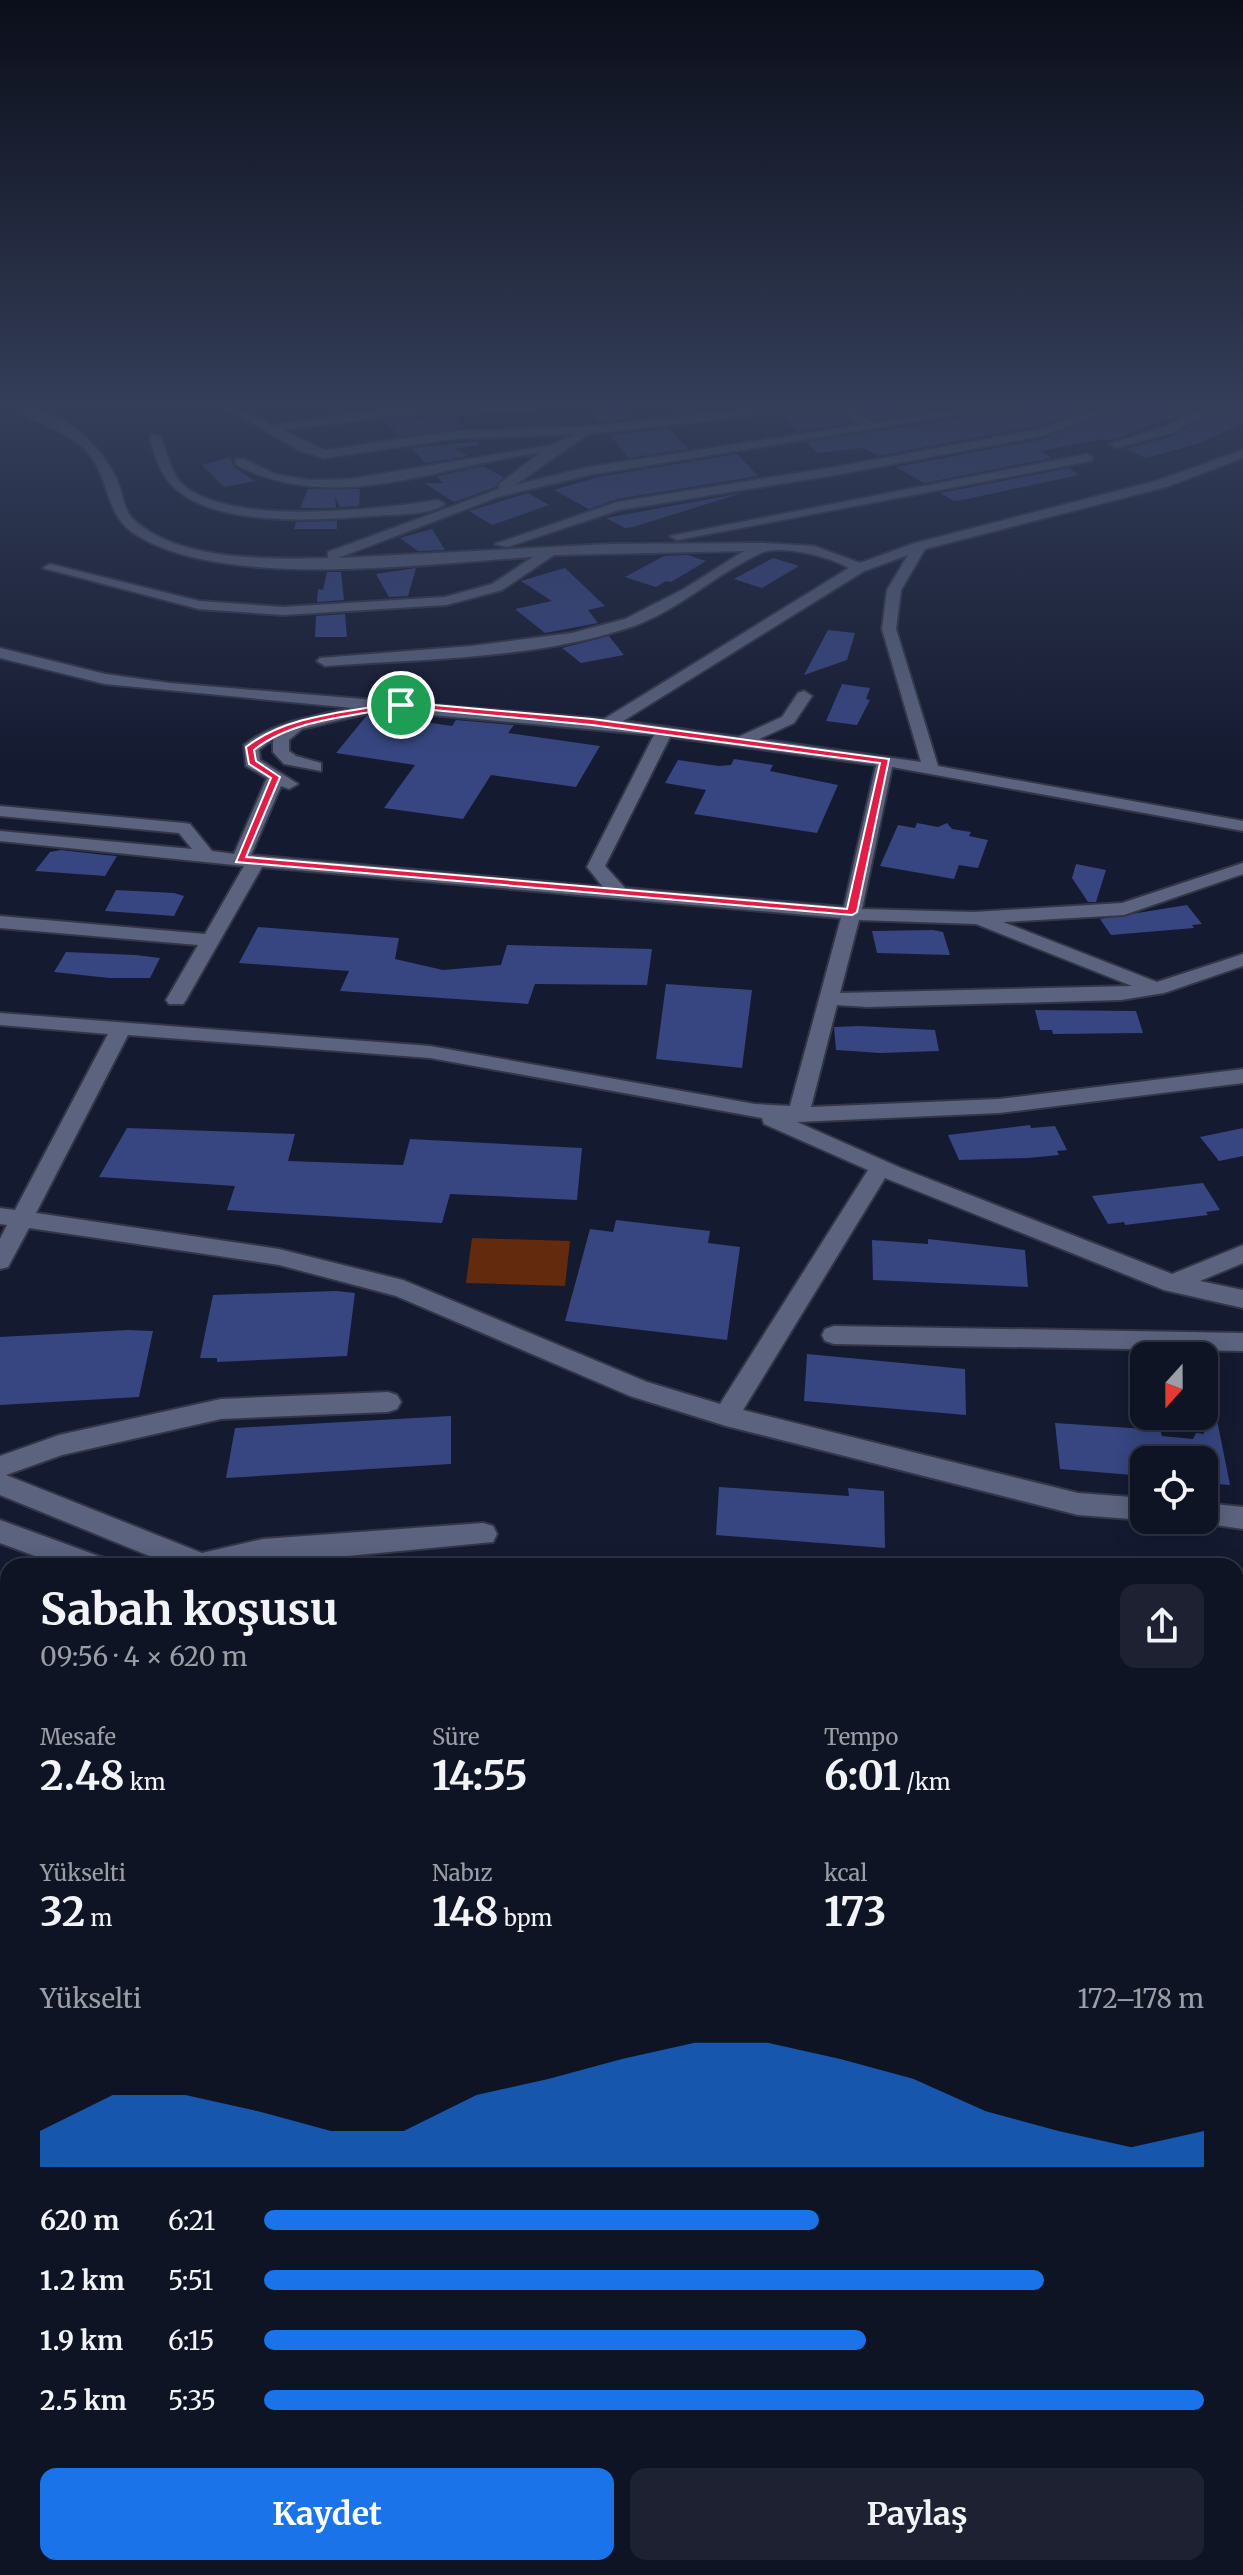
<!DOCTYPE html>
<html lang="tr">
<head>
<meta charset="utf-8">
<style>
	:root { --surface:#0f1424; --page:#1d2131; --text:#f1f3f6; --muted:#9b9ea6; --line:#2f3341; --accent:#1a73e8 }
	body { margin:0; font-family:Merriweather,serif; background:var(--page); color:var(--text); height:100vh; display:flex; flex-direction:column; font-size:30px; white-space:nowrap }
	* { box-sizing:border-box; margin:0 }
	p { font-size:26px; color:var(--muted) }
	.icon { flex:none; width:44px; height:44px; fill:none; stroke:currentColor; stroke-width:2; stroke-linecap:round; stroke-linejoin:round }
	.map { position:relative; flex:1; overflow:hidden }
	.sheet { position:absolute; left:0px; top:1558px; width:1244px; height:1018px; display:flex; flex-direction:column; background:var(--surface); border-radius:24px 24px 0 0; box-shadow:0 4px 20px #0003,0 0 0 2px var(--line) }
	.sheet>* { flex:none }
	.needle { width:52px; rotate:201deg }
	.controls { position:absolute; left:1130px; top:1342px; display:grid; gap:16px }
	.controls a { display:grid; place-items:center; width:88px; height:88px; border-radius:16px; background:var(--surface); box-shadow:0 4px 20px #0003,0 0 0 2px var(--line); font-size:40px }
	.pin { position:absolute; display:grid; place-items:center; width:68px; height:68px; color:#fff; margin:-34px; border:4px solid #fff; border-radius:50%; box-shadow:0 2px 8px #0007 }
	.round { display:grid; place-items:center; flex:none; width:84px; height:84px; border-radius:16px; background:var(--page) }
	.headline { display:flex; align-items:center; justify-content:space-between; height:136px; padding:0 40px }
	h1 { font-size:44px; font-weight:700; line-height:60px }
	.figures { display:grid; grid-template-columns:repeat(3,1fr); gap:12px; height:136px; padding:8px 40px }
	.figures div { display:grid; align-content:center }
	.figures b { font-size:40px; font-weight:700 }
	.figures small { font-size:22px; font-weight:400 }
	.figures p { font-size:22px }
	.chart { height:224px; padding:16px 40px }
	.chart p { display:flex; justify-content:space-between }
	.chart svg { width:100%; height:144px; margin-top:8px; fill:var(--accent); opacity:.7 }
	.button { display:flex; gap:16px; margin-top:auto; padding:16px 40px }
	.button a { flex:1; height:92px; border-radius:16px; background:var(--accent); color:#fff; font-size:32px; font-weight:700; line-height:92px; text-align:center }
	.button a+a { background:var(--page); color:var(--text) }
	ul { padding:0 40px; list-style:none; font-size:26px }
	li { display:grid; grid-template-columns:128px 96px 1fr; align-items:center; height:60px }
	li i { height:20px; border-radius:10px; background:var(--accent) }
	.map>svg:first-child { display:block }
	.green { fill:#632a0e }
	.building { fill:#374581 }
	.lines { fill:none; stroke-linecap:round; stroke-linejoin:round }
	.minor-casing { stroke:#343648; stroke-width:4 }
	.minor { fill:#5b637e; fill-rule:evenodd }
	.route { fill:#e11d48; stroke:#fff; stroke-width:2; fill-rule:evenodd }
</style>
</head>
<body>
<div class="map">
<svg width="1243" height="2575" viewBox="0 0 1243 2575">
	<rect width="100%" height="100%" fill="#141a30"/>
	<path class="green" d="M472,1238L570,1241L565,1286L466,1283Z"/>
	<path class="building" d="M588,407H623L633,419L600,422Z
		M833,407L852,423L797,432L782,416Z
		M854,407H922L928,411L873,420Z
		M1032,407H1096L1038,426L878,456L864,448L817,453L807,442Z
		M1125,407H1200L1109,441L1104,439L1040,451L1052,458L924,483L896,467L1043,439Z
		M1225,407H1243V423L1197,444L1146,458L1125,449L1172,436Z
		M454,417L465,428L399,436L384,420Z
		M669,428L688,449L628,458L610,435Z
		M479,441L478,445L455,449L467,456L425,463L411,448Z
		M737,454L758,476L617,499L589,509L554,490L598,477Z
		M230,457L234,467L255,481L224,487L202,465Z
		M483,466L503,477L496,487L454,502L424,483H443L437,476Z
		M1069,468L1079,475L962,500L954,501L940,493Z
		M308,489H360L359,506L340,507L335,497L336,508H300Z
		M528,493L549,505L492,525L469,511Z
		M742,493L633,527L625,528L606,518Z
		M337,521V529H294L296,522Z
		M432,529L445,550L418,551L400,538Z
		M688,555L706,561L671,582L666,581L656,587L625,577L664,556Z
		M773,558L799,566L762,588L734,579Z
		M416,568L408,596L389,597L376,574Z
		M565,568L605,606L588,610L598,623L545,633L515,609L552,601L521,581Z
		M327,572H341L344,600L317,602L318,589L323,590Z
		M345,614L347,637H315L316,616Z
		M828,630L855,633L847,660L804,675Z
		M609,636L624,655L581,663L562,648Z
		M842,684L870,688L866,699L870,700L857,725L826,721Z
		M368,714L452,726L456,720L514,725L508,733L600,746L576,787L491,775L463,819L384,808L415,765L336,753Z
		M734,759L773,765L770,771L838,785L817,833L694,814L706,790L665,783L678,760L719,766L731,765Z
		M917,823L938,827L947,823L952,829L971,832L969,836L988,840L978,868L959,865L954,879L880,866L898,825L915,828Z
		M61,850L105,855L117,856L105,876L35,871L50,852Z
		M1076,864L1106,870L1096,902H1088L1072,878Z
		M116,890L174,893L184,896L174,916L105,911Z
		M1187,905L1202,924L1192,925L1194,928L1111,935L1100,919Z
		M258,927L399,938L395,959L443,970L501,965L507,945L652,949L647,985L535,984L528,1004L340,991L349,971L239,963Z
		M933,930L943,932L950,955L877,953L872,931Z
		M66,952L136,955L160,958L150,978H109L54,972Z
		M666,984L752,990L742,1068L656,1059Z
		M1035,1010L1136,1011L1143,1033L1053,1034L1052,1030H1040Z
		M859,1026L935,1030L939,1051L880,1053L836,1050L834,1027Z
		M1030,1125L1031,1128L1055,1126L1067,1150L1057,1151L1059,1155L1028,1158L959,1160L948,1135Z
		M127,1128L295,1134L288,1161L403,1165L410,1139L582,1148L577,1200L450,1194L442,1223L227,1210L235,1186L99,1177Z
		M1243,1128V1156L1219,1161L1200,1137Z
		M1203,1183L1220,1210L1206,1212L1208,1215L1125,1225L1124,1222L1108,1224L1092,1196Z
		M616,1220L710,1231L708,1243L740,1247L727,1340L565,1321L590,1229L613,1232Z
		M928,1239L1025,1250L1028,1287L873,1280L872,1240L928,1244Z
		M336,1291L355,1293L347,1356L217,1362V1358H200L213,1295Z
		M128,1330L153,1331L139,1397L0,1405V1337Z
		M807,1354L965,1369L966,1415L804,1401Z
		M1214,1405L1230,1485L1204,1483V1460H1144V1476L1060,1469L1055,1423L1160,1430L1162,1436L1193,1439L1196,1433L1204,1434V1406Z
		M451,1416V1464L226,1478L235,1428Z
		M719,1487L849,1496L848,1488L884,1491L885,1548L716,1535Z"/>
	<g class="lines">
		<defs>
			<path id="minor" d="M12,407C57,406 99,440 117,480C123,493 123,509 133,519C178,562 271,559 328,558V552L499,489V484L540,453C434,466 339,516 236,465V459H244L275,474L309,480L350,479L552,445L575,434L454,439L324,458L300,451L225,407H239L271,425L386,409L535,407L529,411L386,417L282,430L325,450L454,431L592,426L766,407H802L796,411L588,434L515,485L589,467L859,425L836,407H849L872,423L978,407H1006L589,475L498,497L338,558L611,544L763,543L814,546L860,563L915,543L1156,481L1243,450V458L1166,487L925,549L901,590L896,629L938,766L1243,821V831L892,767L862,909L974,912L1122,903L1243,863V874L1124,915L1003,922L1157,982L1243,954V966L1164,993L1121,1000L868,1007L837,1005L811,1107L999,1099L1243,1069V1083L999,1113L797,1122L901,1168L1172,1274L1243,1245V1263L1200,1281L1243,1290V1308L1164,1290L885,1178L743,1410L1078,1493L1144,1498V1520L1078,1515L726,1426L630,1396L396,1296L279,1265L29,1228L8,1267L0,1269V1239L7,1225L0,1224V1208L15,1210L108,1034L0,1025V1013L430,1046L755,1104L790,1106L841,918L262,867L186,1000L183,1004H169L166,1000L198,945L0,928V916L205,934L244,866L0,841V831L192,849L179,833L0,816V806L184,823L190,824L212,851L234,854L267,778L246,766L244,745C275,721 315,716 353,708L105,684L0,658V648L105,674L170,683L604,719L849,568C831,557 781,544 761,553C717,573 680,609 634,626C537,659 426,659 325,666L317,661L320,658L471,646L572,633L625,619L684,589L744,551L554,555L502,590L446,605L283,615L199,609L43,568L50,564L199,601L283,607L445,597L492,584L533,557C430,563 219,592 132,532C106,514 109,478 89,454C66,427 36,426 12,407ZM908,555L887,590L882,629L921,762L759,739L794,723L812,696L804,691L798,693L782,717L738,737L623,721L864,571ZM365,709L654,735L587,867L603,887L251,855L281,786L289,789L298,784L260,760L259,750L273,739V752L284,764L321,771V763L296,756L289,751V740L302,729L365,714ZM670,737L876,765L844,907L625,888L605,866ZM859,920L976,924L1132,986L840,993ZM128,1035L430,1058L762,1118L764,1124L868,1170L720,1404L647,1382L403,1280L279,1249L36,1213Z
				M1105,407H1122L1042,436L835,475L619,510L507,547L495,544L617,502L835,467L1039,429Z
				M1207,407H1222L1171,433L1116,448L1110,444L1163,427Z
				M151,434L161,437C167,451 170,471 180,482C225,528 379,509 438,500L445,504C429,516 392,514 372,516C314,520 183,532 158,463C155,454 149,443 151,434Z
				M1087,454L1093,458L1091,461L677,540L670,536Z
				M834,1326L1243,1333V1351L834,1344L825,1341L822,1335L825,1329Z
				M388,1392L397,1395L401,1402L397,1409L388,1412L221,1419L62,1455L6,1475L202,1553L263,1539L483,1523L493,1526L497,1534L493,1542L244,1566H174L0,1495V1456L59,1435L221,1399Z
				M1204,1503L1243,1507V1529L1194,1522L1204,1520Z
				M0,1520L104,1558L108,1566H62L0,1543Z
				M1236,1672L1243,1673V1699L1236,1698Z
				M1243,1925V1958L1236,1961V1928Z"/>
		</defs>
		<use href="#minor" class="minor-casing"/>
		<use href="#minor" class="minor"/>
	</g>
	<linearGradient id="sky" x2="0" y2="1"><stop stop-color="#0b0e1a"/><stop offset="0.53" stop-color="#343e59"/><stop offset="1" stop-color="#343e59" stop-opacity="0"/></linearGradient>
	<rect width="1243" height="767" fill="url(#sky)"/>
	<path class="route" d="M401,702L592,719L889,759L857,912L852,915L236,862L271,778L249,764L246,747C288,714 350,712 401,702ZM401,707L592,725L880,763L847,909L246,857L280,777L256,761L254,750C293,719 353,716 401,707Z"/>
</svg>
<div class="controls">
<a><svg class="needle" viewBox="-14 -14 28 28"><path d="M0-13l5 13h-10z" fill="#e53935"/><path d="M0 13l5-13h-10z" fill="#9b9ea6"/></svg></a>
<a><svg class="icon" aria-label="locate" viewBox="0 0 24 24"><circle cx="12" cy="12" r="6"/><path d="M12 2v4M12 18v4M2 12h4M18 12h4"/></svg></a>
</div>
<div class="pin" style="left:401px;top:705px;background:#1e9e55"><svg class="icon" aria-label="arrive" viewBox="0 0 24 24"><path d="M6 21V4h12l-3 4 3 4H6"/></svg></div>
<section class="sheet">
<div class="headline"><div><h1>Sabah koşusu</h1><p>09:56 · 4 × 620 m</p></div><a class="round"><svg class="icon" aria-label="share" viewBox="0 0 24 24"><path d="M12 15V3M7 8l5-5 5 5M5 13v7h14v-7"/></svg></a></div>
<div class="figures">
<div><p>Mesafe</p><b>2.48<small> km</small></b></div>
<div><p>Süre</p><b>14:55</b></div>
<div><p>Tempo</p><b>6:01<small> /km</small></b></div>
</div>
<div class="figures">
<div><p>Yükselti</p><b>32<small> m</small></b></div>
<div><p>Nabız</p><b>148<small> bpm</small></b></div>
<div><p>kcal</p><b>173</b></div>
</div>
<div class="chart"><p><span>Yükselti</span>172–178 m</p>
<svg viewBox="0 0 160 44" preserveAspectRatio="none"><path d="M0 44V33L10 22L20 22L30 27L40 33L50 33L60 22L70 17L80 11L90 6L100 6L110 11L120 17L130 27L140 33L150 38L160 33V44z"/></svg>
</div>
<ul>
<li><b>620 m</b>6:21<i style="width:59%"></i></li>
<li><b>1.2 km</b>5:51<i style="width:83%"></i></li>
<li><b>1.9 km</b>6:15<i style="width:64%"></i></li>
<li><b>2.5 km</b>5:35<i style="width:100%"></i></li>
</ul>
<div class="button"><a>Kaydet</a><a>Paylaş</a></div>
</section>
</div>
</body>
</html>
